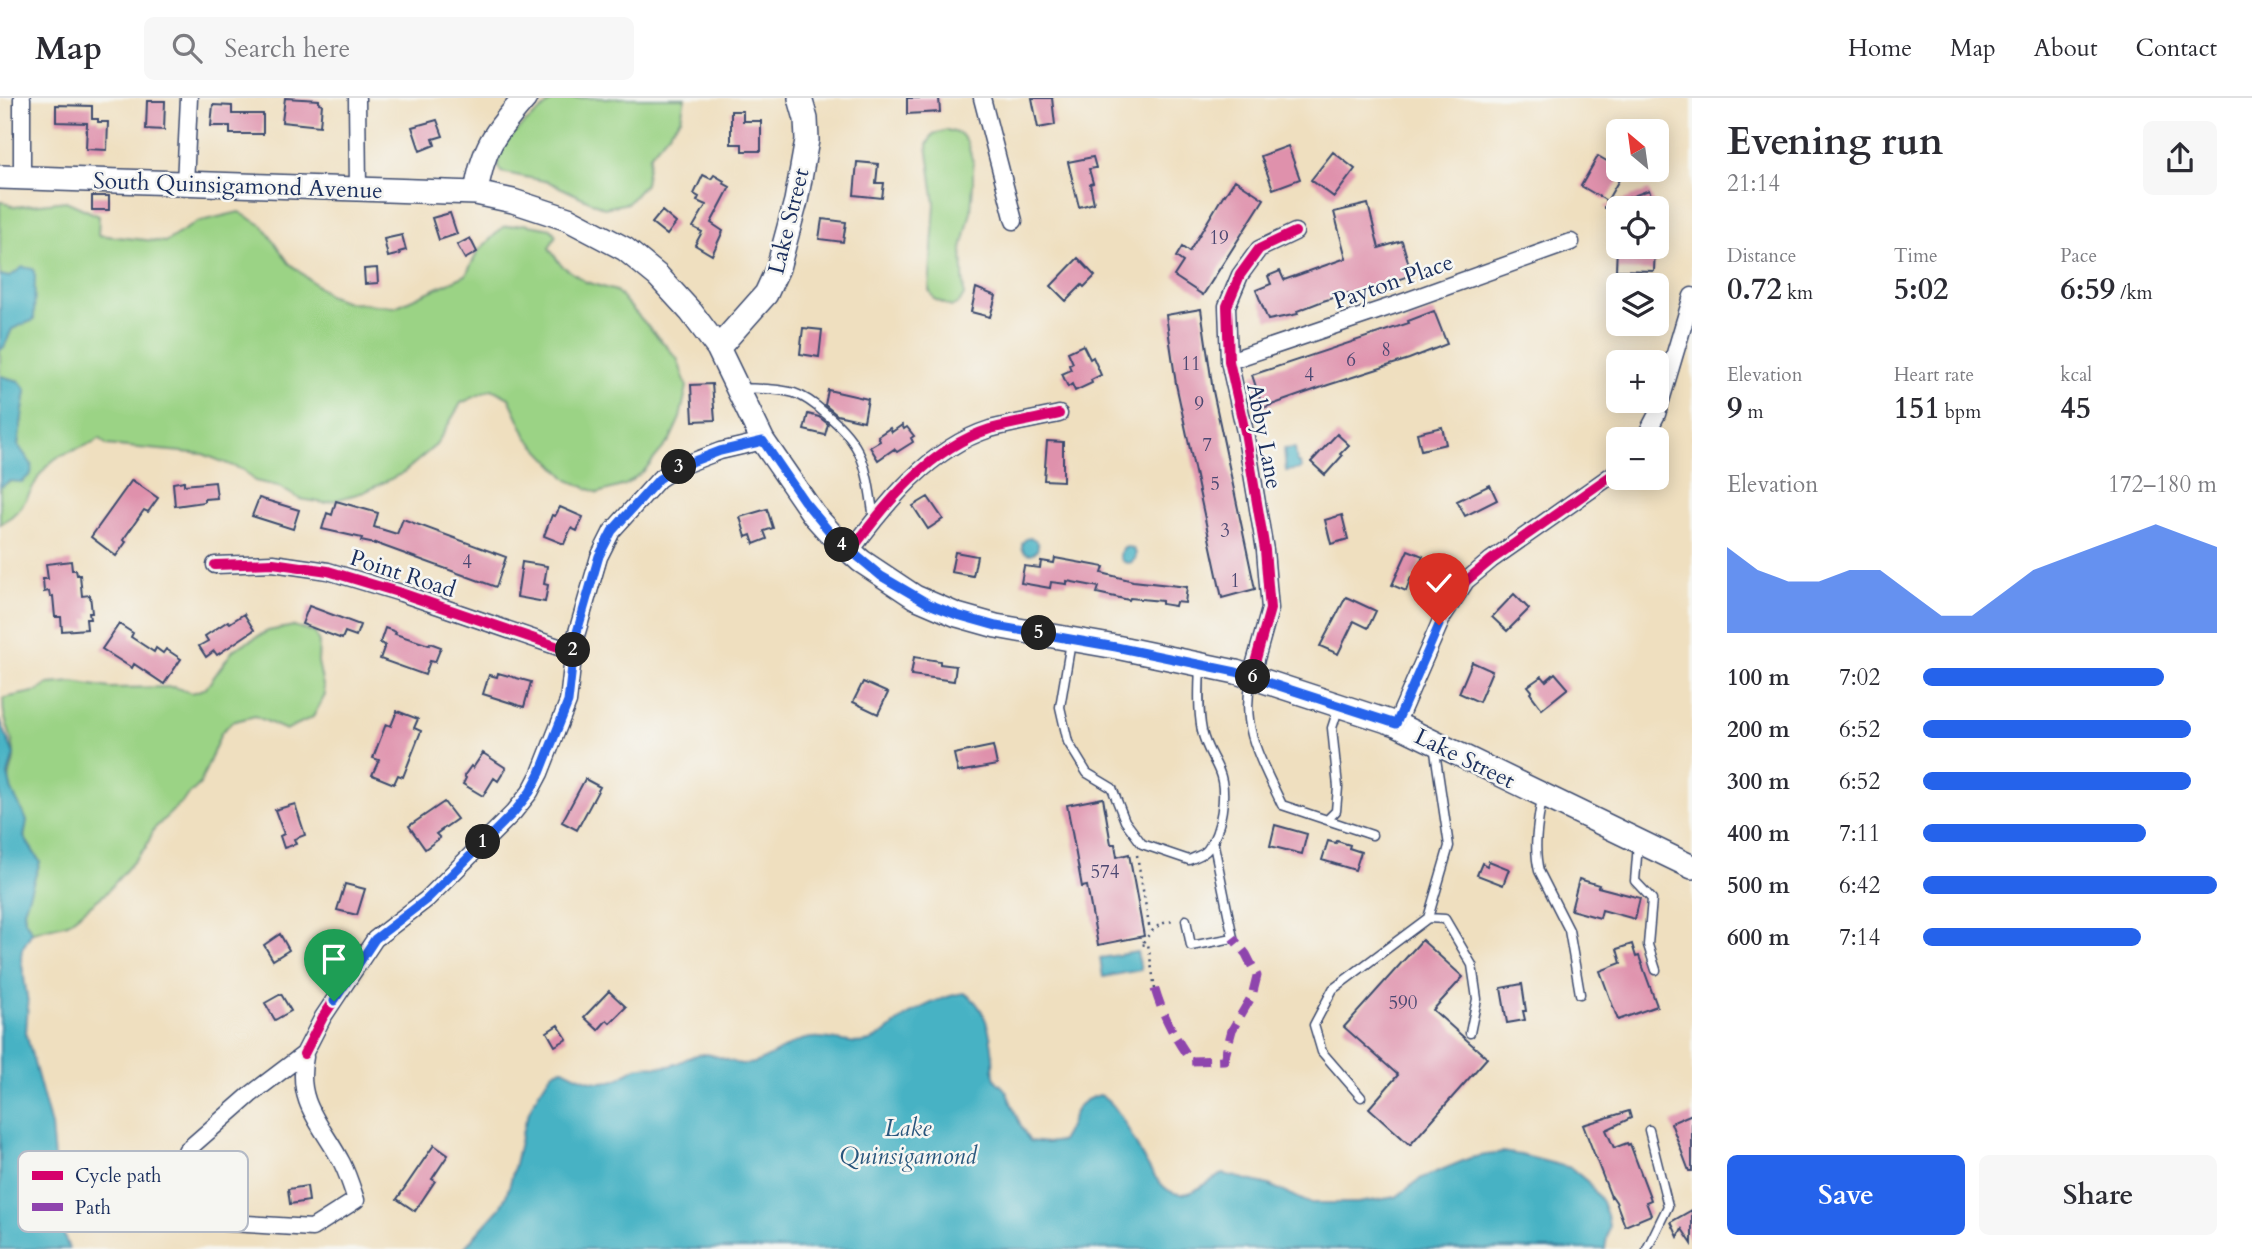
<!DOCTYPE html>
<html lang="en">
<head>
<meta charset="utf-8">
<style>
	:root { --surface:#fff; --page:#f7f7f7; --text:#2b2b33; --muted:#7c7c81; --line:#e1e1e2; --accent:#2563eb }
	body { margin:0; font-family:Cardo,serif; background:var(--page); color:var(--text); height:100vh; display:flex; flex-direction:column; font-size:26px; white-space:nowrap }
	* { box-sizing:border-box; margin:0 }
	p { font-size:23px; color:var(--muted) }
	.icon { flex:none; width:38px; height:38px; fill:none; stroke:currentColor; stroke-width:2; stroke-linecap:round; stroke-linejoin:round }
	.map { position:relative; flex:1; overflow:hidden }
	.side { display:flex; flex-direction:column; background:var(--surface); width:560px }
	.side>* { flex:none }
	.needle { width:46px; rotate:331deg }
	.buttons { position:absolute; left:1606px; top:21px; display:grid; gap:14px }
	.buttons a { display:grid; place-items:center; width:63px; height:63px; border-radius:10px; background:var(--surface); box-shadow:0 4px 18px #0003; font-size:35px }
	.pin { position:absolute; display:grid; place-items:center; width:60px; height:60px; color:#fff; margin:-72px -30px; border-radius:50% 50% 50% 0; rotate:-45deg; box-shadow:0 0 7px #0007 }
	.pin .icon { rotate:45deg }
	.km { position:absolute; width:35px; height:35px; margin:-18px; border-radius:50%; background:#222; color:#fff; font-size:19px; line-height:35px; text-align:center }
	.round { display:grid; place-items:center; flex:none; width:74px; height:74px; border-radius:10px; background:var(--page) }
	.head { display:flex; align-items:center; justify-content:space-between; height:119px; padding:0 35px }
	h1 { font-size:38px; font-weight:800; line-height:52px }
	.stats { display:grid; grid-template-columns:repeat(3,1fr); gap:10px; height:119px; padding:7px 35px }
	.stats div { display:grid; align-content:center }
	.stats b { font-size:30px; font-weight:800 }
	.stats small { font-size:19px; font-weight:400 }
	.stats p { font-size:19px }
	.chart { height:196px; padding:14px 35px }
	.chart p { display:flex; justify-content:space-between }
	.chart svg { width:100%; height:126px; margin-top:7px; fill:var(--accent); opacity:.7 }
	.cta { display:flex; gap:14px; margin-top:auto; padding:14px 35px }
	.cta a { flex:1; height:80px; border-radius:10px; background:var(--accent); color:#fff; font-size:28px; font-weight:800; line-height:80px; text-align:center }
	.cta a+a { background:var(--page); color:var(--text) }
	ul { padding:0 35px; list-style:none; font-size:23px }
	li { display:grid; grid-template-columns:112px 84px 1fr; align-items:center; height:52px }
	li i { height:18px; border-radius:9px; background:var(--accent) }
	header { display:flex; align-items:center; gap:42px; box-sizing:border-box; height:98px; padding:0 35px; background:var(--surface); border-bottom:2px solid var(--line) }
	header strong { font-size:33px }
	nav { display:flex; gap:38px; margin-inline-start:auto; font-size:24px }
	.search { width:490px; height:63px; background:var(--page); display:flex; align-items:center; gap:18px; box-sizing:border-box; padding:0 24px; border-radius:10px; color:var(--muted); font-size:26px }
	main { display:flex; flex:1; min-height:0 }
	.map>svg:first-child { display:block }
	.green { fill:#9bd385; stroke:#5b8172; stroke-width:2 }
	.water { fill:#46b2c4; stroke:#307091; stroke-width:2 }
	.building { fill:#df91ac }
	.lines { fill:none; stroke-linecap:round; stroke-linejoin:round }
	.lane-casing { stroke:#3b496d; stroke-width:11 }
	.street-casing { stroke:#3b496d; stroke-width:19 }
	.secondary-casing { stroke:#3b496d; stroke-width:26 }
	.path { stroke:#3b496d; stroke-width:2.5; stroke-dasharray:2 5; stroke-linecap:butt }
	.lane { stroke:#fff; stroke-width:8 }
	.street { stroke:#fff; stroke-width:16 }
	.secondary { stroke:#fff; stroke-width:23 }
	.quiet { stroke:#8e44ad; stroke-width:9; stroke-dasharray:18 9; stroke-linecap:butt }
	.cycleway-casing { stroke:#f6f6f2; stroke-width:15 }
	.cycleway { stroke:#d6006c; stroke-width:10 }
	.route-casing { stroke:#fff; stroke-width:14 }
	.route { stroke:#2563eb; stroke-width:9 }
	.labels { text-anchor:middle; stroke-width:5; stroke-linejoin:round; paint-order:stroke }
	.number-label { font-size:19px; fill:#4c4872 }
	.street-label { font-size:23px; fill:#1b2f5e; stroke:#f6f6f2 }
	.water-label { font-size:24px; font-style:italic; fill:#28567d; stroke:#f6f6f2 }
	.key { fill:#f6f6f2; stroke:#b4bac6; stroke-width:2 }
	.key-label { font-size:19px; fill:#1b2f5e }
</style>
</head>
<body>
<header>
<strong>Map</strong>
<div class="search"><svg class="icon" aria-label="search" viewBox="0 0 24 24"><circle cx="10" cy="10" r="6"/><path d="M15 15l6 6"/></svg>Search here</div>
<nav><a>Home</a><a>Map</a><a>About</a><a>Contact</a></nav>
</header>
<main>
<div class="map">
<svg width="1692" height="1151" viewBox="0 0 1692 1151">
	<rect width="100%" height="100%" fill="#f6f6f2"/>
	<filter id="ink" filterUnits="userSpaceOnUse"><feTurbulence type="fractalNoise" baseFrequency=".0143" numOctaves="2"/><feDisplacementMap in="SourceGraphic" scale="14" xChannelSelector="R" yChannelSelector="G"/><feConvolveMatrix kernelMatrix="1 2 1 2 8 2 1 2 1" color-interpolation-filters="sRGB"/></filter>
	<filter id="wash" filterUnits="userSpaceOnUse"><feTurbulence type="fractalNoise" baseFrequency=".00686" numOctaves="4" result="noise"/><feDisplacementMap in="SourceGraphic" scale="28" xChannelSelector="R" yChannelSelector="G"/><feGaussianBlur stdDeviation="1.57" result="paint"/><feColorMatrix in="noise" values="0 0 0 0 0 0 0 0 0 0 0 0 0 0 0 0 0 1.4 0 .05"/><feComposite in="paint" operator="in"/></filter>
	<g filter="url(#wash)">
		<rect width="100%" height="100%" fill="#efdfbf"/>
		<path class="green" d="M554,0H685L681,20L650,57L645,86L628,105L604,110L549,84L501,74C485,45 539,19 554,0Z
			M947,32L961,36L967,44L973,64V87L971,113L962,151L964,197L960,204L951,209L934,201L929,192L935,106L927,47L933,36Z
			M0,103L14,109L66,103L99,118L98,137L165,144L197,124L239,114L263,128L289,165L328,197L347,204L395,209L466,177L478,153L503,129L524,126L551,131L556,137L549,150L561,167L586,184L616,193L677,260L687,289L680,320L670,342L643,374L625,387L598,395L568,382L527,339L509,300L492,291L461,305L436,347L403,375L364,394L325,405L300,401L277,388L255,383L243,372L203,356L106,347L100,340C87,350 69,352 55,361C29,380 33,409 0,426V389L10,383L18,347L26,292L19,283L0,278V252C19,234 11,203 9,179L0,177Z
			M294,528L315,535L319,545L318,564L325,597L313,619L286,632L255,618L232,624L221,635L200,686L154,731L146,749L106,795L68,825L32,834L25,822L24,812L40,764L24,739C30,712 21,716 12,694C5,675 15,671 14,656C14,636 0,621 4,600L38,593L48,586L73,584L110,590L174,589L192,595L206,590L234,551L268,533Z"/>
		<path class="water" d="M23,169L33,171L35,178L34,222L12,231L4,249L0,252V177L9,179Z
			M0,278L19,283L26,292L18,347L32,367L31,376L22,384L10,383L0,389Z
			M1295,350L1297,365H1300L1301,371L1286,373L1284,351Z
			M1022 448a8 8 0 1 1 16 0a8 8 0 1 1-16 0Z
			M1120 457a8 8 0 1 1 16 0a8 8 0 1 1-16 0Z
			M0,622L14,656L8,677L12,693L27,723L24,739L40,764L24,812L25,822L32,834L22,851L21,860L28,905L26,935L51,1028L56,1082L52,1103L69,1151H0Z
			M1137,854L1141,872L1103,879L1100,860Z
			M964,895C986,907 991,936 993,959C994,965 992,975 995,981C997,985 1003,988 1006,993C1014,1010 1019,1028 1030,1043L1047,1045L1061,1043C1077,1021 1068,1005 1100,997C1130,1010 1146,1095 1180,1096C1195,1097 1209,1081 1224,1076L1269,1087L1309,1105H1358L1396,1099L1422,1080L1470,1060L1502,1054L1521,1057L1571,1070L1589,1085L1602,1104L1607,1117L1609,1128L1605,1151H463L500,1110L506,1098C520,1060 518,1023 543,988C549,979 552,971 563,971C581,980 597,989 618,981C624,978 630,972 636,970C648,966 662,971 673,967C683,964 693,955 703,956C721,956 736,970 754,965C774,959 791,942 812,940C832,938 852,949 870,943C884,939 894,926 905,919C923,908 944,898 964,895Z"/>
		<g id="blocks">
			<path class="building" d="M285,0L319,2V5L322,6L320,28L282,24Z
				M907,0H939L940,14L907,16Z
				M1032,0H1052L1055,27L1038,30Z
				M147,3H165L164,32L146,31Z
				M56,7L92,8V21H98V24H108L107,52L86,51L87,25L56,24Z
				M213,7L232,8V16H263V36H230V28H211Z
				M731,13H743V23H761V53H742V46H731Z
				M437,22L443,38L433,41L435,47L420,53L412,29Z
				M1288,48L1300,81L1273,91L1261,58Z
				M1333,54L1355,71L1334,99L1311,82Z
				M1598,58L1619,70V72L1624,73L1607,103L1581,88Z
				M1093,59L1096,70L1089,71L1093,85L1090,86L1094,105L1079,109L1068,64Z
				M857,64L878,66L876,85H884L882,100L854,97Z
				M703,77L711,81L714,77L724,83L723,85L730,89L711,125L723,133L712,157L695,147L702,134L693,129L706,107L697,103L699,99L694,96Z
				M1235,82L1264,101L1203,197L1174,178L1183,164L1176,159L1182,149L1189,154L1224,96L1225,97Z
				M1649,92L1656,110H1604V109Z
				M92,98H109V112H92Z
				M1368,106L1379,150L1402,143L1412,177L1350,198L1349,195L1323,203L1297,213L1298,216L1268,222L1256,192L1271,186L1268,178L1280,173L1284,182L1346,160L1334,114Z
				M662,113L676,125L667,137L652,125Z
				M450,115L457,136L439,142L432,120Z
				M822,121L846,124L843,144L819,141Z
				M402,137L406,152L399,154L400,156L388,159L384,141Z
				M470,140L477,154L465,161L457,147Z
				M1617,149H1655L1654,173L1616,172Z
				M1078,160L1095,178L1084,189L1082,187L1066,203L1051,188Z
				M377,170L378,185L365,186L364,171Z
				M976,190L996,198L990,219L971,214Z
				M1201,211L1213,293L1255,491L1222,500L1176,286L1166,217Z
				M1434,213L1447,246L1409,261L1328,287L1263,310L1252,277L1409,225L1408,223Z
				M803,230L822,232L819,259L800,256Z
				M1083,247L1090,261L1093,259L1101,277L1091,282L1092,285L1075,293L1072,286L1068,289L1062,276L1071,272L1069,267L1073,265L1068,254Z
				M712,286L715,322L693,323L691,287Z
				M828,292L868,301L864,323L837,317L825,307Z
				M808,316L819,319L828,326L825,337L804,332Z
				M902,327L904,331L907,329L914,338L911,340L913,344L897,354L894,351L878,362L870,349L880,343L878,338L890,330L892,334Z
				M1442,329L1446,346L1421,352L1417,335Z
				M1337,336L1349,347L1340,356L1342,358L1325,377L1311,364Z
				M1047,343L1063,344V383L1044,382Z
				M132,382L158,400L148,414L144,412L123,442L126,444L116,458L91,439Z
				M184,383V387L215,384L217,400L204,401V404L175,408L173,385Z
				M1490,387L1497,402L1465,418L1457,403Z
				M928,399L943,421L928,431L913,408Z
				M259,400L299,412L293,431L252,418Z
				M336,403L378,415L374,429L397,436L403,421L506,459L496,489L375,445V446L361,443L362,440L322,431L327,415L332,417Z
				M560,409L583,419L577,433L571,430L564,446L544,438L552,417L555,418Z
				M767,411L773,430L764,433L767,441L754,446L751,437L746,439L740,419Z
				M1342,417L1348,441L1331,446L1325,422Z
				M1408,452L1423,458L1414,480L1411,479L1406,493L1392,487Z
				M955,454L977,458L973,478L951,474Z
				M1055,460L1104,469L1102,475L1133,483L1187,489L1185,505L1176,504L1175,508L1162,506V503L1130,500L1129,502L1097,495L1099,489L1067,483V486L1051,484L1050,490L1021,485L1024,468L1040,470L1041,463L1054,465Z
				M71,463L72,472H76L77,477H80L82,498L90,497L92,515H89L90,521H86L87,531L62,533L61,519H55L53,498L50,499L49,493L44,494L43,481H48L46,466Z
				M522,464L547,468L544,486L548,487L545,504L517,499Z
				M1514,496L1529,511L1507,533L1492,519Z
				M1346,499L1376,513L1368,530L1354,523L1338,556L1320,548Z
				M309,508L360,527L356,538L345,534L342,541L302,526Z
				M244,516L254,532L217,557L214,553L206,559L199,548L208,543L205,538L228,523L230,525Z
				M119,526L133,535L131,539L154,554L156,550L163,555L166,551L181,561L164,586L134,566L132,570L102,551Z
				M385,530L396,534L395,536L429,547L430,545L441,549L435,564L430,563L425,577L380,561L385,547L380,545Z
				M914,559L940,563V566L956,568L954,583L911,577Z
				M1472,564L1492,573L1479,604L1459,595Z
				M498,575L531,584L524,609L483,596L489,577L497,579Z
				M1555,575L1568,590L1542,611L1530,595L1532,593L1528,588L1542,578L1546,583Z
				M863,584L888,595L878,616L853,604Z
				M397,613L418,621L414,630L421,633L403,679L398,677L394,686L372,677L379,662L373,660L386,626L391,628Z
				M993,648L997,667L958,674L954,656Z
				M483,655L506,670L498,683L494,680L483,698L463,686L466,680L464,678L471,668L473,670Z
				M585,681L600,689L577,732L562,724Z
				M1103,700L1111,746H1115L1117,759L1129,756L1144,838L1098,847L1087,788L1082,789L1067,707Z
				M444,704L457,721L436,736L440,740L425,751L409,728Z
				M295,706L305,737L294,741L296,746L284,750L280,738L284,736L275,712Z
				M1275,727L1307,736L1302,756L1270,748Z
				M1328,743L1336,745L1337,743L1350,747L1349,750L1361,754L1355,772L1322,762Z
				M1489,763L1509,771L1503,787L1477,777L1482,765L1487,768Z
				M1579,781L1599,787L1598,789L1640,800L1635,821L1602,812L1600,820L1571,812Z
				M345,786L365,791L357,817L337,812Z
				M280,836L289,852L273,862L264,847Z
				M1422,842L1463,879L1433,912L1487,960L1410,1047L1369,1010L1398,977L1344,929Z
				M1632,846L1636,859L1639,858L1657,908L1618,922L1600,873L1621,865L1617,851Z
				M1522,886L1526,913H1523L1525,922L1507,925L1501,890Z
				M609,893L626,909L610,925L607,922L598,932L584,919Z
				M281,896L291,913L275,922L265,905Z
				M558,927L567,941L555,948L547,934Z
				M1629,1013L1631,1020L1606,1032L1614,1050L1627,1045L1628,1047L1630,1046L1651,1102L1646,1104L1651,1117L1625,1128L1616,1104L1612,1098L1611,1099L1583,1027Z
				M1692,1016V1073H1689L1671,1025Z
				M434,1047L448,1057L432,1081L435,1083L415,1113L397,1101Z
				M307,1088L309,1103L290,1106L288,1091Z
				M1692,1112V1146L1682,1131L1678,1139L1671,1124Z"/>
		</g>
	</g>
	<g filter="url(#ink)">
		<use href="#blocks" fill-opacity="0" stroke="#3b496d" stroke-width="2"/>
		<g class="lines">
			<defs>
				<path id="lane" d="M739,290C757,291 777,290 794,295C806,299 816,307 826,316C866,348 867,374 874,421
					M1071,544L1060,609L1068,644L1087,675L1112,690L1125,723L1142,746L1189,762C1195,759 1204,757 1208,751C1221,734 1228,694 1219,673C1213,658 1206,651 1202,633C1198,612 1199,589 1200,568
					M1251,582C1240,631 1262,664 1282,707L1327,722L1336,713L1338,689L1332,630L1339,608
					M1542,700C1538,724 1533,749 1539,773L1569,832L1580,896
					M1327,722L1372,737
					M1638,746L1635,783L1652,801L1648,847L1656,872
					M1428,820L1445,821L1472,867L1477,901L1470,935
					M1186,822L1191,848L1233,840L1213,742
					M1361,999L1322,954L1314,927L1333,891L1428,820L1449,748L1434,647
					M1647,1151L1668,1108L1649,1032"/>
				<path id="street" d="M22,0V79
					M357,0L358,90
					M982,0L1014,123
					M185,86L189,0
					M1229,263L1398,206L1571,144
					M1644,341L1657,316L1692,198
					M850,454C886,405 930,350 990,331C1013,325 1036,321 1059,316
					M215,467L273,465L328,473L401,495L573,554
					M1251,579L1270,511L1265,452L1245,334L1229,263L1227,208L1240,177L1259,151L1295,134
					M1396,626L1443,518L1466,483L1491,462L1619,372
					M304,956L323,919L375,841L427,801L514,714L530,694L540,675L568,604L575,541L599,459L612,433L659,381L676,370L720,353L763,343
					M304,956L305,959C295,1005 323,1028 342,1065C348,1077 352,1090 356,1102L312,1130L213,1124L177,1109L186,1053L250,997Z"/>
				<path id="secondary" d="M0,79L476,95C483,48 495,35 525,0
					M476,95L513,103L568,121L625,151L658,178L691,214L718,250L763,343L814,417L833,438L861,463L915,499L957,517L996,528L1116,549L1236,574L1396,626L1692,769
					M718,250L766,196L778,170L796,103L807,42L806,21L800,0"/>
			</defs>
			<use href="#lane" class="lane-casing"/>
			<use href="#street" class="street-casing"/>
			<use href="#secondary" class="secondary-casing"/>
			<path class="path" d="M1137,757L1150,833
				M1155,891L1148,846L1141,847C1152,833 1156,824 1176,823"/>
			<use href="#lane" class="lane"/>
			<use href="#street" class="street"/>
			<use href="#secondary" class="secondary"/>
			<path class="quiet" d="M1155,891C1163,918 1175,940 1191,963L1224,962L1232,932L1252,898L1257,878L1246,856L1233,840"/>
			<defs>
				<path id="cycleway" d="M850,454C886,405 930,350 990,331C1013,325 1036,321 1059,316
					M215,467L273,465L328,473L401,495L573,554
					M1251,579L1270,511L1265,452L1245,334L1229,263L1227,208L1240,177L1259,151L1295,134
					M1396,626L1443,518L1466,483L1491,462L1619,372
					M304,956L323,919L375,841L427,801L514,714L530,694L540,675L568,604L575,541L599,459L612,433L659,381L676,370L720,353L763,343"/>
			</defs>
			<use href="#cycleway" class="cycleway-casing"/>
			<use href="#cycleway" class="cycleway"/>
		</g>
	</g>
	<g class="lines" filter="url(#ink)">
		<defs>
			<path id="route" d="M334,903L375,841L427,801L514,714L530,694L540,675L568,604L575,541L599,458L612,433L659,381L676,370L720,353L763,343L804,403L833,438L881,478L929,506L957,517L996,528L1116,549L1236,574L1396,626L1439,527"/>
		</defs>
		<use href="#route" class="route-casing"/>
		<use href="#route" class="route"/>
	</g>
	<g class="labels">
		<g class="number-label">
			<text x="1219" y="146">19</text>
			<text x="1386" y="258">8</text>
			<text x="1351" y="268">6</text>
			<text x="1191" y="272">11</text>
			<text x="1309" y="283">4</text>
			<text x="1199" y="312">9</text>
			<text x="1207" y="353">7</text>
			<text x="1215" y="392">5</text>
			<text x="1225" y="439">3</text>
			<text x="467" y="470">4</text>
			<text x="1235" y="489">1</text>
			<text x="1105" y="780">574</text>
			<text x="1403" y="911">590</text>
		</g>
		<g class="street-label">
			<text transform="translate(238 87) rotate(2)" y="8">South Quinsigamond Avenue</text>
			<text transform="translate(788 123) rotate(-76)" y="8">Lake Street</text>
			<text transform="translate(1393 183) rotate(-19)" y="8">Payton Place</text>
			<text transform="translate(1265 338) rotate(79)" y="8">Abby Lane</text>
			<text transform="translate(403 475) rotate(18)" y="8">Point Road</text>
			<text transform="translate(1465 660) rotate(26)" y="8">Lake Street</text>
		</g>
		<g class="water-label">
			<text x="908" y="1038">Lake<tspan x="908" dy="28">Quinsigamond</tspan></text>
		</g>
	</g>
	<rect x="18" y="1053" width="230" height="81" rx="10" class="key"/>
	<rect x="32" y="1073" width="31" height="9" fill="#d6006c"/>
	<rect x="32" y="1105" width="31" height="8" fill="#8e44ad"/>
	<g class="key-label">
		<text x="75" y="1084">Cycle path</text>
		<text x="75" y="1116">Path</text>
	</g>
</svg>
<div class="buttons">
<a><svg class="needle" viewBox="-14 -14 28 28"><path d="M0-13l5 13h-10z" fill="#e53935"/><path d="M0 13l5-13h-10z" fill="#7c7c81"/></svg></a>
<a><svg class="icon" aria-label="locate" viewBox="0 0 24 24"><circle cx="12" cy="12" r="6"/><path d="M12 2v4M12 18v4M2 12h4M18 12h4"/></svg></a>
<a><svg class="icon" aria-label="layers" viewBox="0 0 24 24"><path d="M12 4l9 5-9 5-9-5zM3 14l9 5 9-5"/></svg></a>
<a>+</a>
<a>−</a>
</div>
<div class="pin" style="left:334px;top:903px;background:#1e9e55"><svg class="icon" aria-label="arrive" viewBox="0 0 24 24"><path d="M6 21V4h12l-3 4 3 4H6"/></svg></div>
<div class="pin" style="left:1439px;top:527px;background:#d93025"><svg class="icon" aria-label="check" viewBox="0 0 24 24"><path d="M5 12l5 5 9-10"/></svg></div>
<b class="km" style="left:483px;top:744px">1</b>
<b class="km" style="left:573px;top:552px">2</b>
<b class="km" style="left:679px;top:369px">3</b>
<b class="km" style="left:842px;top:447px">4</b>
<b class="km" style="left:1039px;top:535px">5</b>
<b class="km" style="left:1253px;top:579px">6</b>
</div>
<section class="side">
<div class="head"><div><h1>Evening run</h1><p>21:14</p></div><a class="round"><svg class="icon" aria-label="share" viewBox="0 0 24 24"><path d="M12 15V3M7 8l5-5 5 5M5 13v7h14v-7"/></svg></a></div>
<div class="stats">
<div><p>Distance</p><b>0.72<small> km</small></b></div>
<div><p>Time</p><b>5:02</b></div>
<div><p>Pace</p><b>6:59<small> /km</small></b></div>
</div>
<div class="stats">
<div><p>Elevation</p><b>9<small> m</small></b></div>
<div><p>Heart rate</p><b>151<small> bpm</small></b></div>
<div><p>kcal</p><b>45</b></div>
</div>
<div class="chart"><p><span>Elevation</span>172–180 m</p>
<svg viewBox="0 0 160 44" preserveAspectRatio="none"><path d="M0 44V14L10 22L20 26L30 26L40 22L50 22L60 30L70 38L80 38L90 30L100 22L110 18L120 14L130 10L140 6L150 10L160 14V44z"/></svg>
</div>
<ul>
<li><b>100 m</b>7:02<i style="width:82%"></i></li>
<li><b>200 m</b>6:52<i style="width:91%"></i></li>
<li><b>300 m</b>6:52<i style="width:91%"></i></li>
<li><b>400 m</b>7:11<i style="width:76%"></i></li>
<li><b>500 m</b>6:42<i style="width:100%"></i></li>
<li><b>600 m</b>7:14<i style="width:74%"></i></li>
</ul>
<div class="cta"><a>Save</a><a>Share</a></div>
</section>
</main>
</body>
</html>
